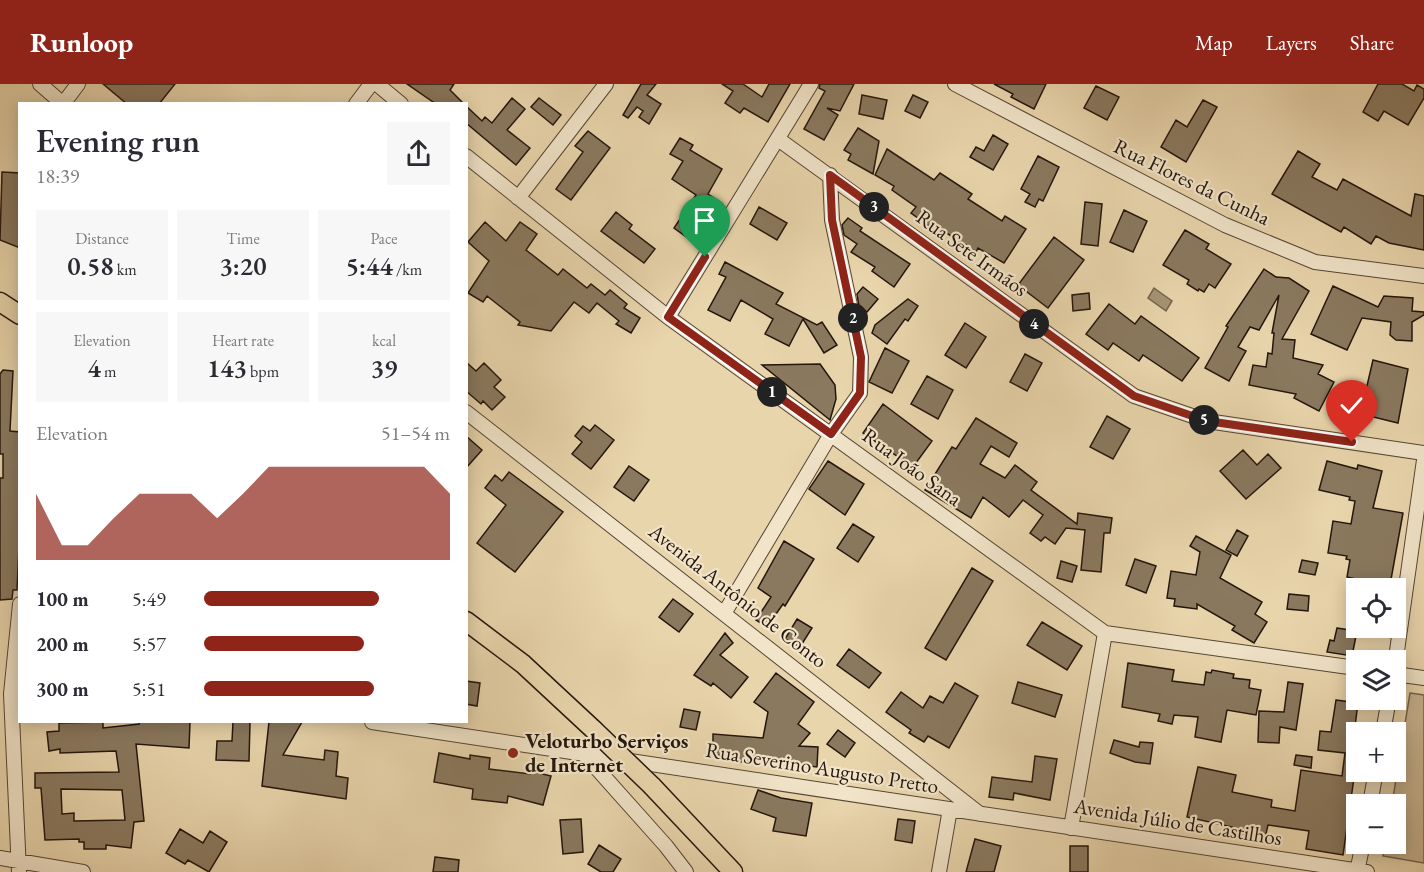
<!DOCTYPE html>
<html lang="en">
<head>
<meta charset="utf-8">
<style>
	:root { --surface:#fff; --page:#f7f7f7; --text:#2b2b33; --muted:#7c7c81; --accent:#8f2418 }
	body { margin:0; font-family:"EB Garamond",serif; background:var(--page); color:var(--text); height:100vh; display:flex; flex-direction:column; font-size:22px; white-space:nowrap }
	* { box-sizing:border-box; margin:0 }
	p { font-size:20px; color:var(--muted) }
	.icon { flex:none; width:33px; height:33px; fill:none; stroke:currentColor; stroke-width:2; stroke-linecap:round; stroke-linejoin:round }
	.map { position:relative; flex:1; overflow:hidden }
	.drawer { position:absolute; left:18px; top:18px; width:450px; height:621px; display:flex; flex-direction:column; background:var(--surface); border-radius:0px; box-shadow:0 3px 15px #0003 }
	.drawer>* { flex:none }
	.tools { position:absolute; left:1346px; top:494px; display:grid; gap:12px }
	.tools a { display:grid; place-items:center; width:60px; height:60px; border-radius:0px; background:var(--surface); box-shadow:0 3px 15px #0003; font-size:30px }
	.pin { position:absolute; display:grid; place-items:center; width:51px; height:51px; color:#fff; margin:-62px -26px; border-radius:50% 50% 50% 0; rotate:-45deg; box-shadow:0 0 6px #0007 }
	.pin .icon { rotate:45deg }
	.km { position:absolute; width:30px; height:30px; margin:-15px; border-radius:50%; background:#222; color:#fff; font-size:16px; line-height:30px; text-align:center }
	.round { display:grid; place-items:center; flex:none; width:63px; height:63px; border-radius:0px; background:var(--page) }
	.overview { display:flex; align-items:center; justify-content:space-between; height:102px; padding:0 18px }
	h1 { font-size:33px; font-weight:600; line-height:45px }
	.metrics { display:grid; grid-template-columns:repeat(3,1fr); gap:9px; height:102px; padding:6px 18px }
	.metrics div { display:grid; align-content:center; border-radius:0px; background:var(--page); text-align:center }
	.metrics b { font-size:26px; font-weight:600 }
	.metrics small { font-size:16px; font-weight:400 }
	.metrics p { font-size:16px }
	.chart { height:168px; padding:12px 18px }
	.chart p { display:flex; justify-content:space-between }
	.chart svg { width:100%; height:108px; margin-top:6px; fill:var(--accent); opacity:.7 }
	ul { padding:0 18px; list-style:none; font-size:20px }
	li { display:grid; grid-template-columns:96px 72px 1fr; align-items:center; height:45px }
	li i { height:15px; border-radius:8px; background:var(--accent) }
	header { display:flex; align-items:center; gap:36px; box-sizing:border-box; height:84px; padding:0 30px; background:var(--accent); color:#fff }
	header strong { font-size:28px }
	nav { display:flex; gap:33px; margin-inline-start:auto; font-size:21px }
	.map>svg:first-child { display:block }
	.green { fill:#c8b591; stroke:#76664e; stroke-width:1.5 }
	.water { fill:#a69476; stroke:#72624c; stroke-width:1.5 }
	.building { fill:#8a795f; stroke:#24160c; stroke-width:1.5; fill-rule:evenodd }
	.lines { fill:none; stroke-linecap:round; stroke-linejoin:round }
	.minor-casing { stroke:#554634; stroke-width:16 }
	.major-casing { stroke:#24160c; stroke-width:21 }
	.minor { stroke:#f1e4c9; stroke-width:14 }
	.major { stroke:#e9d5ac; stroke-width:18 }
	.major-bridge-casing { stroke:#24160c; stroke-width:21; stroke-linecap:butt }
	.major-bridge { stroke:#e9d5ac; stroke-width:18 }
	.route-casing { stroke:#fff; stroke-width:12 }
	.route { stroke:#8f2418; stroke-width:8 }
	.poi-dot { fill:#8f2418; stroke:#f1e4c9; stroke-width:2 }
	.labels { text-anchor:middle; stroke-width:4.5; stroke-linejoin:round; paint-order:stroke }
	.street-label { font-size:21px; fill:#24160c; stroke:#f1e4c9 }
	.poi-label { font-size:21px; font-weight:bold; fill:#24160c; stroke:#f1e4c9; text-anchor:start }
</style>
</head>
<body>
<header>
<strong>Runloop</strong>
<nav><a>Map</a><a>Layers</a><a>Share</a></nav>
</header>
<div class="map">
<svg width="1424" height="788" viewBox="0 0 1424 788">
	<rect width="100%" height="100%" fill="#e9d5ac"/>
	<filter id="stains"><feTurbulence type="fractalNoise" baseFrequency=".00333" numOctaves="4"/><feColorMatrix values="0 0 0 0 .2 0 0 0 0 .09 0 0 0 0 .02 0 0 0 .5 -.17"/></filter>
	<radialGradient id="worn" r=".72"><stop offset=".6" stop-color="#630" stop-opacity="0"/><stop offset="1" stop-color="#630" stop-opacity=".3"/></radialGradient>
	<path class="green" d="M1410,609L1424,611V779L1383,772L1385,759H1395V720H1392Z"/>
	<path class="water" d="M1154,204L1172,217L1166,227L1148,214Z"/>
	<path class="building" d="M103,0H175L159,20H127Z
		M407,0H454L450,6L464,20H436Z
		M641,0H656L647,11L661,20L649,40L639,33L643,27L637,23L628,34L623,31Z
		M722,0H743L762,13L769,0H790L768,38L744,24L740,29L725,19L733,7Z
		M820,0H854L840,27L827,24L838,31L824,56L804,45L825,7L819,4Z
		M994,0H1046L1034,25L1011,13L1013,10Z
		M1378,0H1402L1414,7L1417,1L1424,5V14L1408,41L1384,27L1378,37L1363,28Z
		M1096,2L1119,13L1107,36L1084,24Z
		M862,11L887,16L883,35L859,30Z
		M913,11L928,18L920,34L905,27Z
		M512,14L525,25L507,46L530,64L516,81L466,39V22L482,37L485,33L492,39Z
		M539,14L561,31L553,41L531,23Z
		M1203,16L1217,23L1186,78L1161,63L1176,36L1187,43Z
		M858,44L879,57L873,90L848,76L851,70L844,66Z
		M588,47L610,64L571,116L556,105L583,68L575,62Z
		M993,51L1008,60L993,86L970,73L976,63L984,67Z
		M680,54L693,61L690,66L722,85L708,110L714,114L699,138L703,141L692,157L674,144L696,111L672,95L683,77L670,70Z
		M887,65L934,96L940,89L972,110L968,115L1002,137L1005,132L1026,145L1004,179L978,164L976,168L945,148L943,152L911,129L916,123L892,106L894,102L875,91Z
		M1298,67L1320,80L1312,93L1337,106L1343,95L1411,132L1415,110L1424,112V166L1389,159L1376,152L1371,160L1344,143L1341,148L1272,110Z
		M1038,72L1059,83L1043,117L1039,115L1035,123L1025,118L1030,110L1021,105Z
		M2,88L20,89V164L0,156Z
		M1085,118L1102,120L1098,162L1081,160Z
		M759,123L787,139L777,156L750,140Z
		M1124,126L1147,137L1133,168L1110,158Z
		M616,128L632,141L629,145L655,165L644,179L601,147Z
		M848,134L862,144L860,147L910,180L894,203L872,187L875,183L851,168L857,160L844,151L842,141Z
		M485,138L506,157L520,138L537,150L526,166L558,191L563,185L587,204L591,200L605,211L610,206L627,220L624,224L640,234L631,249L616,240L619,237L597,219L589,229L574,218L551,247L518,241L520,238L487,212L483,218L468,209L489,177L468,158Z
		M1185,146L1209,160L1206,165L1231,180L1215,204L1209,200L1204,208L1199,205L1198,207L1187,200L1189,196L1163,181Z
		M1054,153L1084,176L1048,224L1018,201Z
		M725,178L783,209L776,220L817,241L822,238L837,261L824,269L803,235L789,262L765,250L773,235L741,216L730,237L708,226L726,193L719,190Z
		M1264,185L1276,193L1289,194L1309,207L1282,255L1295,256L1293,274L1323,281L1318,290L1334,298L1319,327L1294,314L1296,310L1249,301L1253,281L1266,283L1268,269L1272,270L1274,249H1272L1279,211L1259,246L1250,243L1238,263L1246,267L1229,297L1205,284L1228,243L1226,242Z
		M1333,202L1378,223L1384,212L1413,214L1412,227L1424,228V231L1412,238V257L1396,256L1390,251L1391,238L1362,234L1347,266L1311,250Z
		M863,203L878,215L867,228L859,222L857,210Z
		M1089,209L1090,225L1073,227L1072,211Z
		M908,215L918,222L908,237L905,235L887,260L872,249L875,241Z
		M1109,220L1135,240L1141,232L1199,274L1182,297L1143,271L1139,277L1113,259L1108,266L1086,250Z
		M965,239L986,253L966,284L945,271Z
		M885,264L909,277L892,309L869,298Z
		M1025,270L1042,279L1027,307L1010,298Z
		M1373,276L1408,285L1398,339L1353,328L1358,310L1361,311L1362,305L1366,306Z
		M466,278L476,287L484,279L501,296L494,303L505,313L492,326L483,317L481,320L466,307Z
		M820,280L835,301L836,315L830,336L762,281Z
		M3,286L13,287L10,347L20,348V441L17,506H13L12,515L0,516V394H3V370H0V290Z
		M927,292L953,306L938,335L911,320Z
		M883,320L932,357L913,383L863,349Z
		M1107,332L1130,345L1113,375L1090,363Z
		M976,334L1017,359L1009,373L991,362L980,380L1005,394L1015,381L1037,398L1031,406L1077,440L1078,429L1112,434L1110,449H1104L1101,488L1081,486L1085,446L1066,444L1055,460L1045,453L1041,457L1030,449L1043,431L1023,416L1009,433L983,413L971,434L925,406L952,363L956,365Z
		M595,341L614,356L591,385L572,370L582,358L575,352L583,342L590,347Z
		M466,352L482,366L466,384Z
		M1243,366L1257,381L1268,370L1281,384L1246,415L1220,387Z
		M828,377L864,400L845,431L809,405Z
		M1327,377L1357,385L1358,381L1382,387L1373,424L1403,429L1390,501L1378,498L1377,504H1354L1356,495L1347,493L1350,476L1346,475L1347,472L1328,469L1333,437L1351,440L1355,417L1349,416L1350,413L1319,406Z
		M629,382L649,396L634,417L614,403Z
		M509,388L563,428L515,488L477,459L506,421L485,404L495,391L502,397Z
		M853,440L874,453L858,478L837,464Z
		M1237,446L1248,452L1237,472L1226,466Z
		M1196,452L1231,471L1220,494L1262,518L1255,530L1267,538L1254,559L1232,546L1235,542L1197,520V525L1174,522L1175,515L1167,514L1171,487L1196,491L1200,468L1190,462Z
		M784,457L814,475L785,522L783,520L767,543L756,536L771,513L758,504Z
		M1135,475L1156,482L1146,509L1126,501Z
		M1302,476L1318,479L1315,491L1299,488Z
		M1061,477L1077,482L1072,498L1057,494Z
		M972,484L993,497L946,576L925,564Z
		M1289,510L1309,512L1308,527L1287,525Z
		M673,515L693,530L679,548L659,533Z
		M797,535L812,544L800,563L785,555Z
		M1042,538L1082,562L1067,586L1027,561Z
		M1337,544L1357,547L1352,572L1327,568L1330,556L1334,557Z
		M725,549L733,559L720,571L748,593L731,614L713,599L711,602L694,591Z
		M849,565L881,589L869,604L837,581Z
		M1128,579L1174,586L1172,597L1204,601L1206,588L1211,589L1212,586L1234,590L1233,594L1250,596L1249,604L1261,606L1256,631L1227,626L1221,658L1195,653L1198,633L1174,631L1172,640L1158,637L1160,630L1122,623Z
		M776,589L814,618L798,640L810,649L799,662L818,663L817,683L751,675L750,679L736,677L737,671H713V650L763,654L768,628L754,618Z
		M466,597L480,599L477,622L466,620Z
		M1018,598L1062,611L1055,633L1012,619Z
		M1288,598L1303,600L1296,646L1280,643L1279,659L1258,658L1259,627L1284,628Z
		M955,599L978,612L949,664L928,652L924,658L909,649L911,646L886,628L901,608L923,624L930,612L943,619Z
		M1336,616L1358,619L1354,650H1356V680L1343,771L1306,765L1309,747L1268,741L1265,754L1231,748L1232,743L1187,733L1198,683L1236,691L1232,708L1272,716L1271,723L1295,727L1301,686L1342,692L1345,669L1318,666L1320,647L1331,648Z
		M684,625L700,628L696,646L680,643Z
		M103,638V644L139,640V638H190L189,664L136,660L144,737L134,738L131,764L106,761V765H84V758H79V755L45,756L41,704H35V689L119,688L116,667L60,669V665L49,667L47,648L59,647V639ZM61,705L122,706L125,736L74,737V729L62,730Z
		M233,638H250L249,677L216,676L217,657H232Z
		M269,638H302L283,671L324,676L325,666L338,668L336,692L348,694L346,715L262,702Z
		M838,646L855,659L845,673L827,660Z
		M1114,656L1139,663L1140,658L1153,659L1150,680L1135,678L1110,669Z
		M439,669L470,675V671L490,674L489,685L530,690V687L551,692L543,721L508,712L507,719L472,715L473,705L434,698Z
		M1296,671L1312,673L1311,684L1294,681Z
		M1035,672L1057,675L1050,716L1014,709L1013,716L989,713L992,693L1032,698Z
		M758,706L781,714L812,719L806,752L773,747L776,734L751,725Z
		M581,735L583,768L563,770L560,736Z
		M898,735L915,737L912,759L895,756Z
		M180,745L203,759L210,747L227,758L209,788L188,776L185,780L166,769Z
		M975,755L1001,762L994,788H966Z
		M599,761L621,775L613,788H601L588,780Z
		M1070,762H1088V788H1070Z
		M435,773L459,776L458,788H433Z"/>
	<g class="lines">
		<defs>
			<path id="minor" d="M40,0L63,20
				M377,0L401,20
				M955,0L1225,141L1315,178L1424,192
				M63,20L78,0
				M356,20L371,0
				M778,55L1134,312L1207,337L1424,369
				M466,72L668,233L1105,549L1356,584
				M518,114L606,0
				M668,233L811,0
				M466,328L980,730
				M725,528L831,350L860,309L861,273L832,136L830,91
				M1395,581L1424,376
				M1395,590L1424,594
				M372,638L1367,788
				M1383,648L1389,615
				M583,669L666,762L686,788
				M1370,720L1376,687
				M1071,744L1105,549
				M0,774L83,788
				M19,788L11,610L20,520
				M939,788L950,725
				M1357,788L1363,759"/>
			<path id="major" d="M0,218L20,231
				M466,537L523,580L594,646
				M652,702L733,788"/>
		</defs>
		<use href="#minor" class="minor-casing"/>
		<use href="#major" class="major-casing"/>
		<use href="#minor" class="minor"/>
		<use href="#major" class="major"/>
		<defs>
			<path id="major-bridge" d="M594,646L652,702"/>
		</defs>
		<use href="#major-bridge" class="major-bridge-casing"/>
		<use href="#major-bridge" class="major-bridge"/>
	</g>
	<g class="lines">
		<defs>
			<path id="route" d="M705,173L668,233L831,350L860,309L861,273L832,136L830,91L1134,312L1207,337L1352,358"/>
		</defs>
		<use href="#route" class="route-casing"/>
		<use href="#route" class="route"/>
	</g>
	<circle class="poi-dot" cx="513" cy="669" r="6"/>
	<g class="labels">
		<g class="street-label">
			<text transform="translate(1192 98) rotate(26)" y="7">Rua Flores da Cunha</text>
			<text transform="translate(972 169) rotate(36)" y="7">Rua Sete Irmãos</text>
			<text transform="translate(912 383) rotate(36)" y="7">Rua João Sana</text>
			<text transform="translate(738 512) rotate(38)" y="7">Avenida Antônio de Conto</text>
			<text transform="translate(822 684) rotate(9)" y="7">Rua Severino Augusto Pretto</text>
			<text transform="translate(1178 738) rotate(9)" y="7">Avenida Júlio de Castilhos</text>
		</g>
		<g class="poi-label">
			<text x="525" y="664">Veloturbo Serviços<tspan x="525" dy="24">de Internet</tspan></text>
		</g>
	</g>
	<rect width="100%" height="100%" filter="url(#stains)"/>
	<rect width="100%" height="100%" fill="url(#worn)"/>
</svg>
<div class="tools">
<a><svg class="icon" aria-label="locate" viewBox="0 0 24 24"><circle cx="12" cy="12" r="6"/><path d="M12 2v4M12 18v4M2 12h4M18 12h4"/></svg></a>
<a><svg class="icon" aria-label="layers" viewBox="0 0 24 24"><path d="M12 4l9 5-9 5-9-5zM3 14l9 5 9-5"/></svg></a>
<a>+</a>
<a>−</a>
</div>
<div class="pin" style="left:705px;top:173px;background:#1e9e55"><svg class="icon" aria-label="arrive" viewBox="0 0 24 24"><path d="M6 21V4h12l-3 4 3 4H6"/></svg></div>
<div class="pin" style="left:1352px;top:358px;background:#d93025"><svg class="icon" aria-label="check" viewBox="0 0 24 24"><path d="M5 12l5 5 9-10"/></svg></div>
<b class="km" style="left:772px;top:308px">1</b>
<b class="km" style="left:853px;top:234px">2</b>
<b class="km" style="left:874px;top:123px">3</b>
<b class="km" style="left:1034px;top:240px">4</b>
<b class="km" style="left:1204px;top:336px">5</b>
<section class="drawer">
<div class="overview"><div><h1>Evening run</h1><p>18:39</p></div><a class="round"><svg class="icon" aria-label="share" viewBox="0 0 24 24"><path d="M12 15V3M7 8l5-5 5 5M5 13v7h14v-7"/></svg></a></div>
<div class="metrics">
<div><p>Distance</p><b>0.58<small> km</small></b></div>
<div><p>Time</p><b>3:20</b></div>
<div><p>Pace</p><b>5:44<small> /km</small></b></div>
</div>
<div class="metrics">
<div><p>Elevation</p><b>4<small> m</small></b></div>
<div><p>Heart rate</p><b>143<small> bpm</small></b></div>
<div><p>kcal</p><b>39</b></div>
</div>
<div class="chart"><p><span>Elevation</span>51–54 m</p>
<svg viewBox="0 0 160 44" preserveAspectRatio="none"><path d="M0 44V17L10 38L20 38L30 27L40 17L50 17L60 17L70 27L80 17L90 6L100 6L110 6L120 6L130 6L140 6L150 6L160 17V44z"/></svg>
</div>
<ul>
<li><b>100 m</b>5:49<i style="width:71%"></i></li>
<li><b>200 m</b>5:57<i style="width:65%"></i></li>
<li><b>300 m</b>5:51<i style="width:69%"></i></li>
</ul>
</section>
</div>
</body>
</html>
